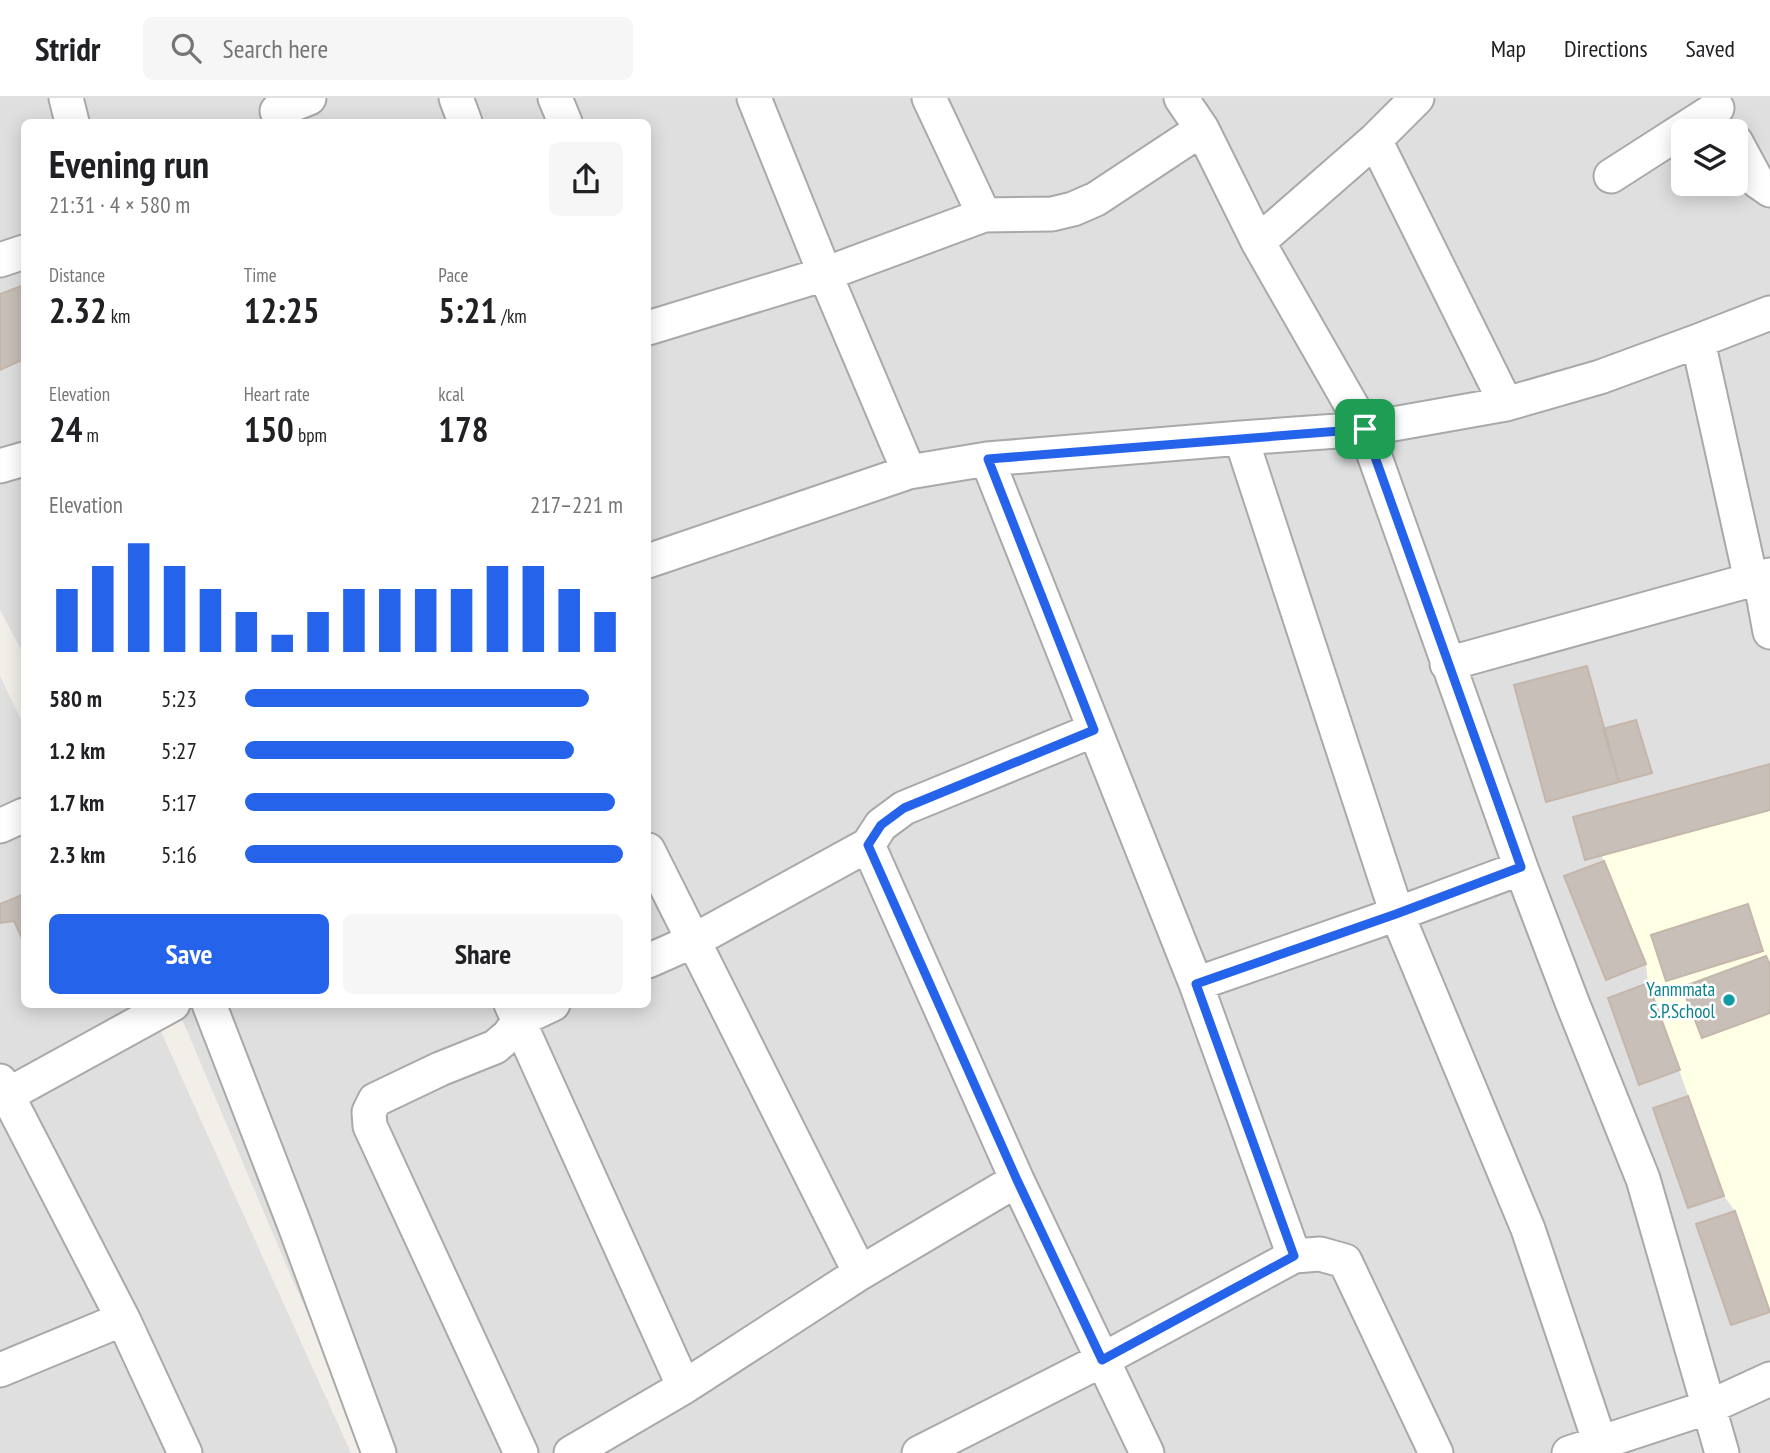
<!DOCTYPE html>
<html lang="en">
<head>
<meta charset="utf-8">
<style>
	:root { --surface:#fff; --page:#f6f6f6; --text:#202124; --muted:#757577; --line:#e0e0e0; --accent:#2563eb }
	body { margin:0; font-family:"PT Sans Narrow",sans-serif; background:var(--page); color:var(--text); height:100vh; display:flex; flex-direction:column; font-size:26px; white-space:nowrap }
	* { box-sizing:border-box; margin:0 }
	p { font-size:23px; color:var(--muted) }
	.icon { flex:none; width:38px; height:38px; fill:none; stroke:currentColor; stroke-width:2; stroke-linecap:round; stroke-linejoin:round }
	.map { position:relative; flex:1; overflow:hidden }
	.panel { position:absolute; left:21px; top:21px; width:630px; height:889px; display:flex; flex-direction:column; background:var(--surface); border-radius:10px; box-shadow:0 4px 18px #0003 }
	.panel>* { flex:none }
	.tools { position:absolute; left:1671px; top:21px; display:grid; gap:14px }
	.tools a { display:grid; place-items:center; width:77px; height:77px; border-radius:10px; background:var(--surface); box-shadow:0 4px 18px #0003; font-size:35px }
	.pin { position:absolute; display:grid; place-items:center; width:60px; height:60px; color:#fff; margin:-30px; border-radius:14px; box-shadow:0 4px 10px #0006 }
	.round { display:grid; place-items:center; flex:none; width:74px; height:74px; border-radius:10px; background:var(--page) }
	.overview { display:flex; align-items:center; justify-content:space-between; height:119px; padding:0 28px }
	h1 { font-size:38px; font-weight:600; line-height:52px }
	.figures { display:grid; grid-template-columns:repeat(3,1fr); gap:10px; height:119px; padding:7px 28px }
	.figures div { display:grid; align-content:center }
	.figures b { font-size:35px; font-weight:600 }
	.figures small { font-size:19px; font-weight:400 }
	.figures p { font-size:19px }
	.chart { height:196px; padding:14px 28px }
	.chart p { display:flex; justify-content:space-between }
	.chart svg { width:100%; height:126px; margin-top:7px; stroke:var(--accent); stroke-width:6 }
	.button { display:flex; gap:14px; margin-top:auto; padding:14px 28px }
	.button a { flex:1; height:80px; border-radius:10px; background:var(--accent); color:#fff; font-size:28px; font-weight:600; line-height:80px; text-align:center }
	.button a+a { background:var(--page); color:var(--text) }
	ul { padding:0 28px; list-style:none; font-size:23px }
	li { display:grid; grid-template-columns:112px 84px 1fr; align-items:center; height:52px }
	li i { height:18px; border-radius:9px; background:var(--accent) }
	header { display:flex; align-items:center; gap:42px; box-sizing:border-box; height:98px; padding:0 35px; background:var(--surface); border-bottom:2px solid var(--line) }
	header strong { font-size:33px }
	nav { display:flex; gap:38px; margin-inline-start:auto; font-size:24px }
	.search { width:490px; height:63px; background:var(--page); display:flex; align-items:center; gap:18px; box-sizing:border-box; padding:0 24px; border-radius:10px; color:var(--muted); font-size:26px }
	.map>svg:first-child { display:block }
	.residential { fill:#e0dfdf; fill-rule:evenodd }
	.education { fill:#ffffe5 }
	.building { fill:#c7bfb8; stroke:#c4b6ab; stroke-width:2 }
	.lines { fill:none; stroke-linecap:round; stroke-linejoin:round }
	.minor-casing { stroke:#a9a9a9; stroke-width:37 }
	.minor { stroke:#fff; stroke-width:33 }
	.route-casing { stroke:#fff; stroke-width:14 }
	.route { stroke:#2563eb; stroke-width:9 }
	.culture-dot { fill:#0f9aa8; stroke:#fff; stroke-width:2.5 }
	.labels { text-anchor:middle; stroke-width:5; stroke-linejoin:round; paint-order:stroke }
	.culture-label { font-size:19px; fill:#0d838f; stroke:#fff; text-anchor:end }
</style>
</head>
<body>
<header>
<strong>Stridr</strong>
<div class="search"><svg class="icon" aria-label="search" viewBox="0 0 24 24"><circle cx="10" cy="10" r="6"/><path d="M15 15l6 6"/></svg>Search here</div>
<nav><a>Map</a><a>Directions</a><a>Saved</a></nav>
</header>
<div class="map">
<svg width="1770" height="1355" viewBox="0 0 1770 1355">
	<rect width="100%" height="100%" fill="#f2efe9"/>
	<path class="residential" d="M0,0H1770V1355H370L293,1183L176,907L648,906V24H24V557L0,512ZM1684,33H1736V86H1684Z
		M0,578L24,628V906L149,907L351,1355H0Z"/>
	<path class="education" d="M1770,712V1212L1735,1113L1724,1098L1648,885L1646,866L1602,758Z"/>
	<path class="building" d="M24,187V261L0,272V196Z
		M1587,568L1619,684L1546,704L1514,587Z
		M1636,622L1652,675L1619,684L1603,631Z
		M1770,666V712L1585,762L1573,719Z
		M1604,763L1646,866L1606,882L1564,778Z
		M24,796V845L14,823L0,825V806Z
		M1748,806L1763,853L1666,883L1651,837Z
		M1766,858L1770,867V915L1702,940L1682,889Z
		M1648,885L1680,972L1639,987L1608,900Z
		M1688,998L1724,1098L1688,1110L1653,1010Z
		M1735,1113L1770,1214L1731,1227L1696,1126Z"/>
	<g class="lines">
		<defs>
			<path id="minor" d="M66,0L72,24
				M456,0L465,24
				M555,0L565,24
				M754,0L825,176L909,374
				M929,0L984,117
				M1181,0L1202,31L1258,144L1365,331L1521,770L1572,904L1643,1081L1722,1355
				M277,13L309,0
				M1375,42L1506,306
				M1736,44L1757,83L1770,92
				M1611,78L1717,10
				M1258,144L1375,42L1417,0
				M0,162L24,154
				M648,230L825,176L984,117L1052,116L1073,111L1096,101L1202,31
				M1698,243L1751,482L1770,477
				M1241,340L1397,816L1528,1131L1600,1345
				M987,361L1196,886L1294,1158
				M0,368L24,361
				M648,463L909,374L987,361L1241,340L1365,331L1506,306L1600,279L1698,243L1770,215
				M1760,480L1770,534
				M1447,566L1751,482
				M0,728L24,717
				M868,747L881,727L904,710L1094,632
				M648,752L860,1175
				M648,863L693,843L868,747L1017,1082L1147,1355
				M1196,886L1397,816L1521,770
				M209,906L295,1128L379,1355
				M511,906L684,1289
				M0,983L123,1221L185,1355
				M0,1001L173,906
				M0,1272L123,1221
				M521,1355L370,1028L369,1014L375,1002L440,971L495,949L509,937L519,922L553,906
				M571,1355L684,1289L860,1175L1017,1082
				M919,1355L1102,1262L1294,1158L1320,1156L1345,1163L1436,1355
				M1569,1355L1709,1309L1770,1281"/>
		</defs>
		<use href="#minor" class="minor-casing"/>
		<use href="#minor" class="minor"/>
	</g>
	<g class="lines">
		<defs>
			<path id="route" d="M1365,331L1521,769L1396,816L1196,886L1294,1158L1102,1262L1017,1082L868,747L881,727L904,710L1094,632L988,361Z"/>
		</defs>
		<use href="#route" class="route-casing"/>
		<use href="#route" class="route"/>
	</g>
	<circle class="culture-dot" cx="1729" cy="902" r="7"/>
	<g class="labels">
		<g class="culture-label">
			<text x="1715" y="898">Yanmmata<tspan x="1715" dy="22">S.P.School</tspan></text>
		</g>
	</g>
</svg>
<div class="tools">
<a><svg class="icon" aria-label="layers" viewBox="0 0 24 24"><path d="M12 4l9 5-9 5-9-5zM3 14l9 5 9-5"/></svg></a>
</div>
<div class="pin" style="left:1365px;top:331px;background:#1e9e55"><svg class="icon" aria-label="arrive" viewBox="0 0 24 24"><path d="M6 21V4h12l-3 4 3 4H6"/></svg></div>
<section class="panel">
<div class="overview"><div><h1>Evening run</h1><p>21:31 · 4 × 580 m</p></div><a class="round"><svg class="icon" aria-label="share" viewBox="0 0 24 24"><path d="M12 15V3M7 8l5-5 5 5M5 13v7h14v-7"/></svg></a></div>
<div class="figures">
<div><p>Distance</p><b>2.32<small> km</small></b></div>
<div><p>Time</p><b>12:25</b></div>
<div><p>Pace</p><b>5:21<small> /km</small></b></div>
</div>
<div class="figures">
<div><p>Elevation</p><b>24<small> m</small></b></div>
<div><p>Heart rate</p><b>150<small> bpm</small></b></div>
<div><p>kcal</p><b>178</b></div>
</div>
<div class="chart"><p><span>Elevation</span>217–221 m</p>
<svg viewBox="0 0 160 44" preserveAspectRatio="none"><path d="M5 44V22M15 44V14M25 44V6M35 44V14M45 44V22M55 44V30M65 44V38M75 44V30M85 44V22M95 44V22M105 44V22M115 44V22M125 44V14M135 44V14M145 44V22M155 44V30"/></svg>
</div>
<ul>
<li><b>580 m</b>5:23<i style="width:91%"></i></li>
<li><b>1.2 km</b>5:27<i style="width:87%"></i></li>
<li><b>1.7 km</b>5:17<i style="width:98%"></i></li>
<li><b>2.3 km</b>5:16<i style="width:100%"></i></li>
</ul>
<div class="button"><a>Save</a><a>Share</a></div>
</section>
</div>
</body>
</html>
